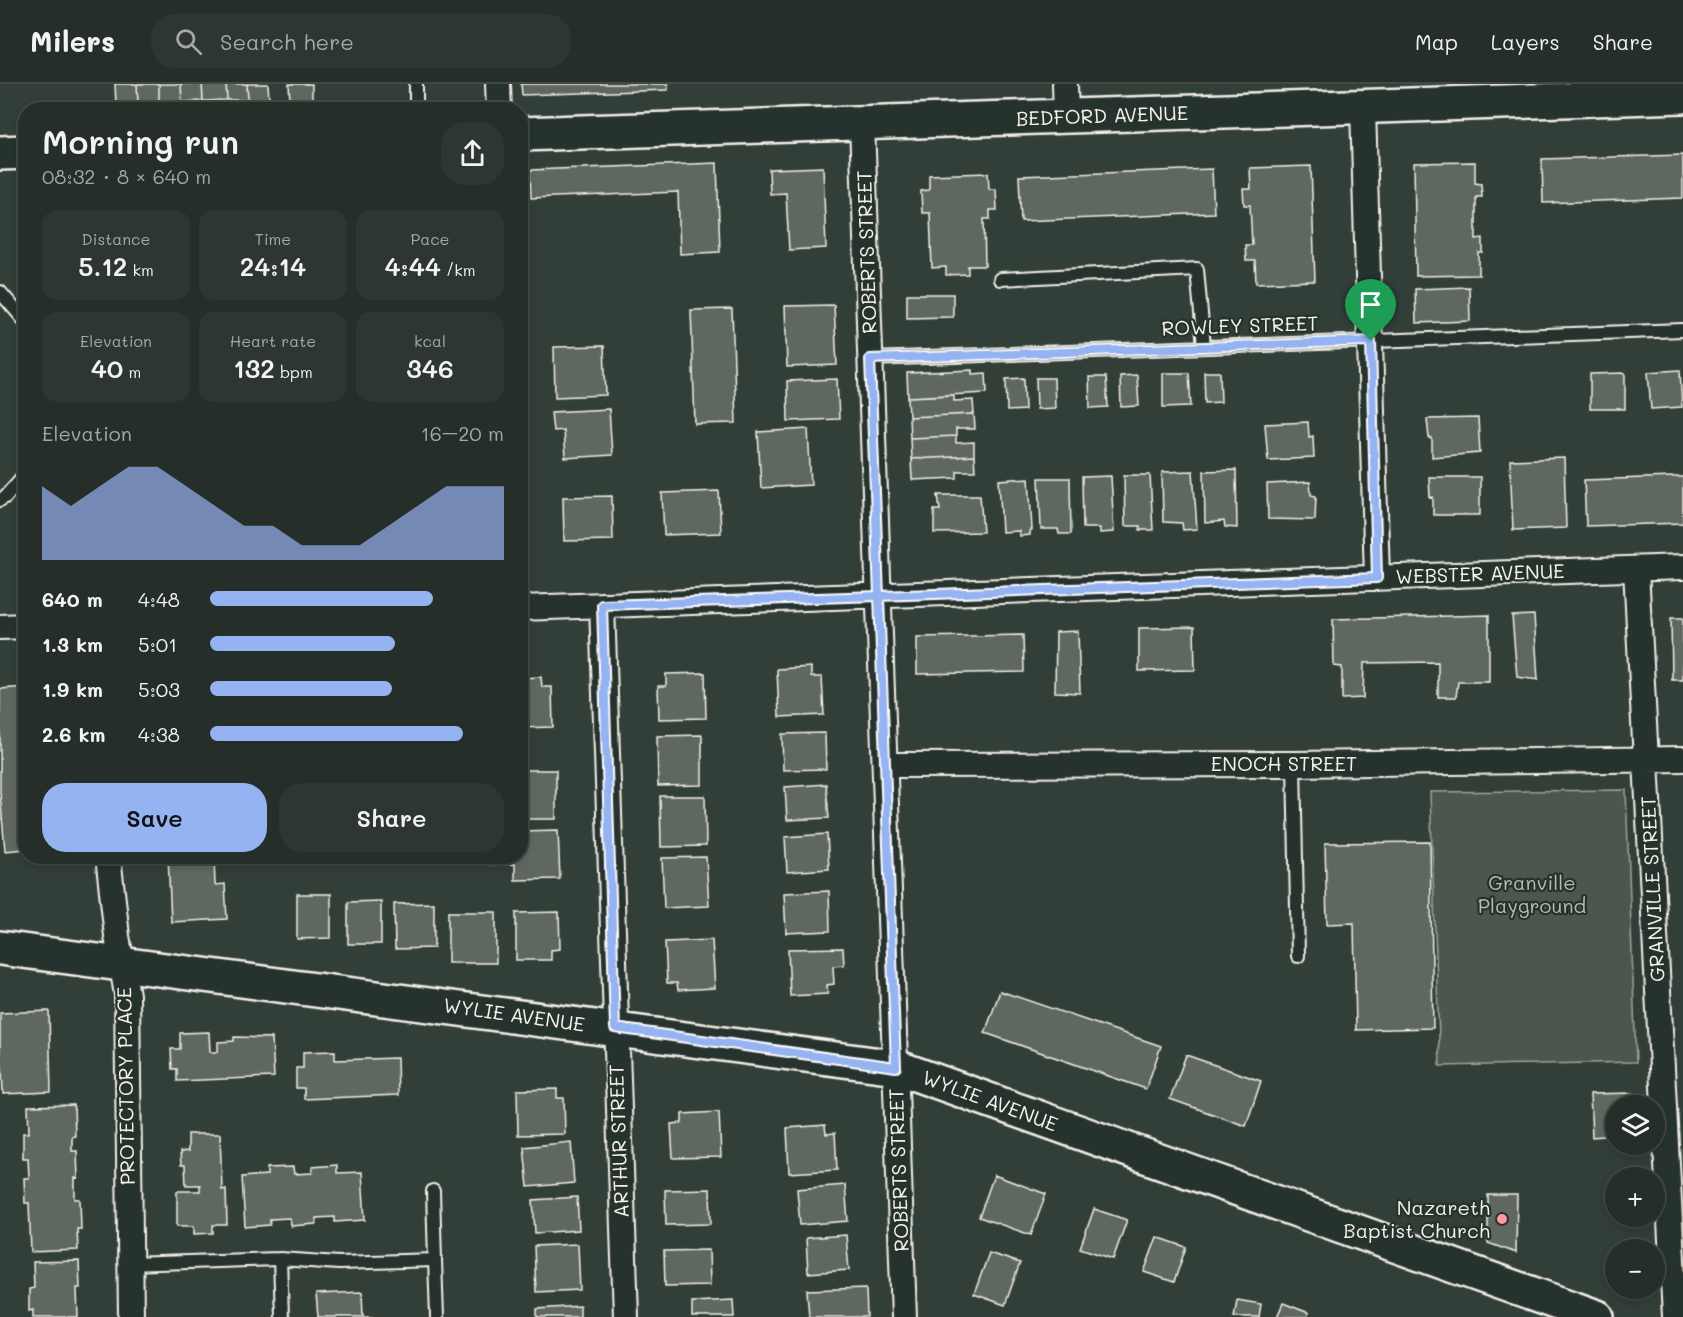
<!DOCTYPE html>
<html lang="en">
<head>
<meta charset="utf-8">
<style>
	:root { --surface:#262e2a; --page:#2e3632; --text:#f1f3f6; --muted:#a4a8a8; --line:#424a47; --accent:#95b2f1 }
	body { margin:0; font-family:Mali,sans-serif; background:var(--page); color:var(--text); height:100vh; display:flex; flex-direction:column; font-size:22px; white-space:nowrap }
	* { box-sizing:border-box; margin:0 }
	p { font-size:20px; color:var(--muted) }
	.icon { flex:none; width:33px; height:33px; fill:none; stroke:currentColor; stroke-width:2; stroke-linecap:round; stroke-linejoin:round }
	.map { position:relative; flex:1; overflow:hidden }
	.panel { position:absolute; left:18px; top:18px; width:510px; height:762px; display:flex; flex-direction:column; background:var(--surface); border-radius:24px; box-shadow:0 3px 9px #0003,0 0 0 2px var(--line) }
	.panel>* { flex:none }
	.buttons { position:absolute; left:1605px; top:1011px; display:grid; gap:12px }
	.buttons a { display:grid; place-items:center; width:60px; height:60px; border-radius:50%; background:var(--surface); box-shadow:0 3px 9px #0003,0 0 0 2px var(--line); font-size:30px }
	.pin { position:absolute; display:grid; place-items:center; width:51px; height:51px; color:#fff; margin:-62px -26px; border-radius:50% 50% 50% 0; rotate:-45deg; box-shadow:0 0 6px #0007 }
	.pin .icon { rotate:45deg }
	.round { display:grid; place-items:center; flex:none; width:63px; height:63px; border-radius:24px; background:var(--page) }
	.summary { display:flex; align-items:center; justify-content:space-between; height:102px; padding:0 24px }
	h1 { font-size:33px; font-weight:600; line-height:45px }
	.stats { display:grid; grid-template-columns:repeat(3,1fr); gap:9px; height:102px; padding:6px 24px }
	.stats div { display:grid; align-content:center; border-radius:15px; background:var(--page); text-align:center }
	.stats b { font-size:26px; font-weight:600 }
	.stats small { font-size:16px; font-weight:400 }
	.stats p { font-size:16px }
	.chart { height:168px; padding:12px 24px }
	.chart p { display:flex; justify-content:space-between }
	.chart svg { width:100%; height:108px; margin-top:6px; fill:var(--accent); opacity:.7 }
	.action { display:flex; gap:12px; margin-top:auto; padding:12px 24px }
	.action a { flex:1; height:69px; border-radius:24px; background:var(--accent); color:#111; font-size:24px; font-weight:600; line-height:69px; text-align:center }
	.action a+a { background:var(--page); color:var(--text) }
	ul { padding:0 24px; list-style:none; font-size:20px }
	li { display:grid; grid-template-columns:96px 72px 1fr; align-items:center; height:45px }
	li i { height:15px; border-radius:8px; background:var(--accent) }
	header { display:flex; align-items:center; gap:36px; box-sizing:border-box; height:84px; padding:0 30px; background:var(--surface); border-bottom:2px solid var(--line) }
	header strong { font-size:28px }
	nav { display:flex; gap:33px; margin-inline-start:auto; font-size:21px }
	.search { width:420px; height:54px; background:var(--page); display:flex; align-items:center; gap:15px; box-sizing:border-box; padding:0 21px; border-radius:24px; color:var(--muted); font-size:22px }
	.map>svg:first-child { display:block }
	.green { fill:#4c564f; stroke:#a0a49c; stroke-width:1.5 }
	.building { fill:#5f6861; stroke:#f4f1e8; stroke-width:1.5 }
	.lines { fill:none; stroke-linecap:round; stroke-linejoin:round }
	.lane-casing { stroke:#f4f1e8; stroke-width:16 }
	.street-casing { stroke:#f4f1e8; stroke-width:28 }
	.secondary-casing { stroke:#f4f1e8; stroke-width:38 }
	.lane { stroke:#26332d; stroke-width:12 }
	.street { stroke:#26332d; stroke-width:24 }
	.secondary { stroke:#26332d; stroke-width:33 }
	.route-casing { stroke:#fff; stroke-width:12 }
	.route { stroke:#95b2f1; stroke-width:8 }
	.poi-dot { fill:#ff9aa2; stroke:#26332d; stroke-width:2 }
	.labels { text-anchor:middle; stroke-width:4.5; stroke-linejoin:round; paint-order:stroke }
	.street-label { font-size:20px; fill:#f4f1e8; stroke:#26332d }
	.park-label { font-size:20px; fill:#b9bbb2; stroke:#26332d }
	.poi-label { font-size:20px; fill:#f4f1e8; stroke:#26332d; text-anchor:end }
</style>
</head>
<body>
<header>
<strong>Milers</strong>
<div class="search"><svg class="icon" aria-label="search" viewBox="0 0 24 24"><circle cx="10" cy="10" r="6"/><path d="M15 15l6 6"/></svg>Search here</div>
<nav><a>Map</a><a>Layers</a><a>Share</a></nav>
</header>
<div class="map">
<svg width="1683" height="1233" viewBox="0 0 1683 1233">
	<rect width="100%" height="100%" fill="#323e38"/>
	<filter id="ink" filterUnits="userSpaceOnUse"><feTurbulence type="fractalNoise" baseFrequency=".0167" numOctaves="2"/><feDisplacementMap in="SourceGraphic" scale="12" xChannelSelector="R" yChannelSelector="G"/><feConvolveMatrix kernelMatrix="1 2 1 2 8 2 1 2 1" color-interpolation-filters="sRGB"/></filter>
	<g filter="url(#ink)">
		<path class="green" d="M1626,706L1636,978L1440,982L1430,708Z"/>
		<path class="building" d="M115,0H137L138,20L116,21Z
			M137,0H159V19L138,20Z
			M159,0H181L182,18L159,19Z
			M181,0H202L203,17L182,18Z
			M202,0H226L227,16L203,17Z
			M226,0H247L248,16H227Z
			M247,0H268L269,15L248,16Z
			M289,0H312V17H290Z
			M521,0H668V6L522,11Z
			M1683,71V114L1543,119L1542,75Z
			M1475,78V99L1481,100L1482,113H1476V155L1483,154V169H1479V191L1416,192L1414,79Z
			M717,79L720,168L680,170L678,108L531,114L530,86Z
			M1311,82L1315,197L1256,199L1255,177H1246L1245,161H1252L1250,121H1244L1243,105H1251L1250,84Z
			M823,83L826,164L789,166L786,109L770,110L769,85Z
			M1212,85L1214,129L1021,137L1019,92Z
			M988,89L989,105H996L997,126H990V135H984L985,182H968V190L946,191V183L932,184L930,129H922L921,107L929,106V91Z
			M1469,203L1470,237L1416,239L1415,205Z
			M907,210H953V233L907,234Z
			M834,221L837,281L787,283L785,222Z
			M732,225L736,339L695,340L691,226Z
			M604,262L606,311L555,313L554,263Z
			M972,286V290L986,289L987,309L908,313L907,289Z
			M1680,286L1682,323L1651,325L1648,288Z
			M1204,288H1220L1221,318L1205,319Z
			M1163,289H1189L1191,322L1163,323Z
			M1625,289V325H1590V290Z
			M1137,291L1139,322L1121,323L1120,292Z
			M1089,293H1106L1108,323L1090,324Z
			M1024,294L1025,326L1007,327L1006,295Z
			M1036,294H1054L1055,324L1037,325Z
			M837,295L839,335L788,337L787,297Z
			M954,311V317L973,316L974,330L909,333L908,313Z
			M609,325L612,371L565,374L563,346L553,347L551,328Z
			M974,330L975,345H956V352L910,354L909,333Z
			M1478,334L1480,369L1432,373V354H1429L1427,335Z
			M1308,338L1309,353L1313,352L1314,374L1268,376L1265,340Z
			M808,345L811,401L761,404L758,348Z
			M956,352V359L974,358V372L911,375L910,354Z
			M974,372L975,387H957V394L912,396L911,375Z
			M1564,374L1566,444L1513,446L1510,376Z
			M1236,386L1237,444L1225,443L1224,437L1205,439L1204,387Z
			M1193,387L1197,445L1183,446L1182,439L1163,438L1162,388Z
			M1124,391H1150L1153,446H1140V442H1125Z
			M1111,392L1114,448L1100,449V444H1083L1082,393Z
			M1429,393H1480V431H1433V413L1430,414Z
			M1674,393H1683V439L1586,442L1584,396Z
			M1029,394L1032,446H1030V451L1020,452L1019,447L1002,448L999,396Z
			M1039,394H1070L1071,450H1059L1058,445H1041Z
			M1310,398L1311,411L1316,412L1315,436L1268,435L1267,400Z
			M719,407L721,449L664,451L662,409Z
			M938,411H980L983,448L934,449V426H940Z
			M612,412L613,456L564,457L563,413Z
			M1489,531V598H1458L1456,613H1438V578L1364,579L1363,614L1342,615V583L1334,582L1333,535Z
			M1534,531L1538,596L1517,593L1512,532Z
			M1671,534H1683V596H1672Z
			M1194,543L1195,586L1139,587V544Z
			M1078,547L1080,609L1055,608L1056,548Z
			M1023,551L1024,588L917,590V553Z
			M811,583V593H822L824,631L779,633L777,585Z
			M705,589L706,634L659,635L658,602H666V590Z
			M541,593L542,603H552L553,643L520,644V594Z
			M26,603V765L5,767L0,709V605Z
			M825,649L826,685L783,686L782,650Z
			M702,651V701L658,702L657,652Z
			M520,686H556V735H520Z
			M826,700L829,734L787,736L785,703Z
			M660,712H705L706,762L661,763Z
			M558,746L560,795L515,796V780L489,781L488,772H520V747Z
			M827,750L829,785L787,788L785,753Z
			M1430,758L1433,944L1356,946L1354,839L1327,840L1325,759Z
			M168,772H214L215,801L225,800L227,835L171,838Z
			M706,773L709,822L664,824L662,774Z
			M829,807L830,847L786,849L784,809Z
			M297,810H331V854L297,855Z
			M381,817V860H348V818Z
			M434,819V864L395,865L394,820Z
			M448,828H496V879H448Z
			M559,828L560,865L551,866V876H516V829Z
			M712,856L715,904L678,906L677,899H667L665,858Z
			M843,864L844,881L833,882L834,900L827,901L828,910L790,912L788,865Z
			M1000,907L1161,962L1146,1005L985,949Z
			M49,927L51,1008L3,1010L2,982H0V929Z
			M209,948L210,968H218V958L234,957V953L272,954L274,993L177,997V985H172L171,965H180V949Z
			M335,967V976L397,974L398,1011L304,1015V1004H296V984H303V968Z
			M1186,971L1261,997L1246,1042L1170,1015Z
			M557,1005V1014H564L565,1050L518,1051L517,1006Z
			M1633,1009V1022H1616V1051L1592,1053L1590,1010Z
			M74,1021L75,1052H72V1067H77L78,1095L75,1094V1115H80L81,1145H77L78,1166L31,1168L29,1119H25L24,1094H29L28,1074H23V1049H29L28,1022Z
			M719,1028L721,1073L673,1074L671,1040L682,1039V1030Z
			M825,1041L826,1050L835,1049L837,1086L789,1089L787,1044Z
			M188,1050H220L222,1106L226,1105L227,1141H213V1149L194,1150V1142H177V1107H200V1101H186L185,1081H181L180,1068L188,1067Z
			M571,1058L574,1099L528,1103L524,1063Z
			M337,1081V1089L362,1088L365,1136L335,1138V1133L316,1134V1140L291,1142L290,1134L270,1135V1141L245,1143L242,1093L267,1091V1084L293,1083L294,1090L312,1089V1083Z
			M994,1091L1046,1110L1031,1151L979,1133Z
			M845,1101L848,1137L800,1141L797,1105Z
			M710,1105L711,1140L666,1141L665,1106Z
			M1488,1111H1517L1516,1169L1488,1159Z
			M577,1113L579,1146L535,1149L533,1116Z
			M1094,1125L1127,1136L1113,1175L1080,1164Z
			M846,1151L849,1186L808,1189L806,1154Z
			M1157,1153L1186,1163L1174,1198L1144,1188Z
			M578,1160L580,1206L536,1208L534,1162Z
			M709,1166L710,1201L665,1202L664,1167Z
			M989,1169L1020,1179L1005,1221L974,1210Z
			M79,1177L80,1204H77L78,1233H33V1226L29,1227V1205L34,1204L33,1178Z
			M866,1204L867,1233H809L807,1206Z
			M362,1208L363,1233H373H318L316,1210Z
			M733,1216L734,1233H692V1218Z
			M1237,1216L1261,1220L1259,1233H1234Z
			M1283,1219L1309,1229L1307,1233H1277Z
			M580,1222V1233H537V1225Z"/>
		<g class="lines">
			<defs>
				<path id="lane" d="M416,0V26
					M1000,195L1197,185L1204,263
					M0,208L26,238
					M870,275L1683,246
					M0,416L5,413L26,389
					M1294,680L1298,872
					M433,1107L435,1176
					M280,1175L282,1233
					M129,1180L280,1175L339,1179L435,1176L437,1233"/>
				<path id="street" d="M498,0L499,26
					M1065,0L1066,33
					M1363,24L1377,494
					M862,39L904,1233
					M1636,485L1675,1233
					M602,521L626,1233
					M520,524L1683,483
					M0,543L26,542
					M885,681L1294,680L1683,675
					M108,772L117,852L127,911L131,1233"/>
				<path id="secondary" d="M520,50L1683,12
					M0,69L26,68
					M0,864L896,983L1597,1233"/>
			</defs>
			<use href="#lane" class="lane-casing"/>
			<use href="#street" class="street-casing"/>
			<use href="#secondary" class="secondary-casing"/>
			<use href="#lane" class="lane"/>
			<use href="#street" class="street"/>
			<use href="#secondary" class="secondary"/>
		</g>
	</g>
	<g class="lines" filter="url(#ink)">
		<defs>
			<path id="route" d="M1371,257L870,275L879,512L602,521L615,944L896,983L879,512L1377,494L1371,257"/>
		</defs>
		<use href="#route" class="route-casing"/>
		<use href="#route" class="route"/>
	</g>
	<circle class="poi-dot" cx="1502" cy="1135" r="6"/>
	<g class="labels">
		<g class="street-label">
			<text transform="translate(1102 32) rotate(-2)" y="7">BEDFORD AVENUE</text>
			<text transform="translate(867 168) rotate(-92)" y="7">ROBERTS STREET</text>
			<text transform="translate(1240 242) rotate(-2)" y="7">ROWLEY STREET</text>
			<text transform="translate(1480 490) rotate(-2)" y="7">WEBSTER AVENUE</text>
			<text x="1284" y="687">ENOCH STREET</text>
			<text transform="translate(1653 805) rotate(-93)" y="7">GRANVILLE STREET</text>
			<text transform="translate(514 931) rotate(8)" y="7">WYLIE AVENUE</text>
			<text transform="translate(126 1002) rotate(-91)" y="7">PROTECTORY PLACE</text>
			<text transform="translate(990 1017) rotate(20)" y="7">WYLIE AVENUE</text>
			<text transform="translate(619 1057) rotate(-92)" y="7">ARTHUR STREET</text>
			<text transform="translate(899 1086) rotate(-92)" y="7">ROBERTS STREET</text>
		</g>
		<g class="park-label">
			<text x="1532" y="806">Granville<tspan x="1532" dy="23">Playground</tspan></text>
		</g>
		<g class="poi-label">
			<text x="1490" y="1131">Nazareth<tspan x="1490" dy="23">Baptist Church</tspan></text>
		</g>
	</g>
</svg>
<div class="buttons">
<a><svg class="icon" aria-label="layers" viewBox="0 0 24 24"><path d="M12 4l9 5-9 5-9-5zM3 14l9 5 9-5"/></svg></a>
<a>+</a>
<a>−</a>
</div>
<div class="pin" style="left:1371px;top:257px;background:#1e9e55"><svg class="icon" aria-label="arrive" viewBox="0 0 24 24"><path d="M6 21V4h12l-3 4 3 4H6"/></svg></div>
<section class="panel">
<div class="summary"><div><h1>Morning run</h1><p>08:32 · 8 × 640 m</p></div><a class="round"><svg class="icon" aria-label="share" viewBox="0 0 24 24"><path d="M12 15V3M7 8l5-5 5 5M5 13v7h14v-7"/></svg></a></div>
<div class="stats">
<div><p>Distance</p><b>5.12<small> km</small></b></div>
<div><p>Time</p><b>24:14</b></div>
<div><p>Pace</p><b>4:44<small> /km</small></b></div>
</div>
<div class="stats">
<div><p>Elevation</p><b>40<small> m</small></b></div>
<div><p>Heart rate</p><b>132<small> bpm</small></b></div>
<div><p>kcal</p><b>346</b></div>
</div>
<div class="chart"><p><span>Elevation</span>16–20 m</p>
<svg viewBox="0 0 160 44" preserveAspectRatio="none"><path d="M0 44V14L10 22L20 14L30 6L40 6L50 14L60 22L70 30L80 30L90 38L100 38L110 38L120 30L130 22L140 14L150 14L160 14V44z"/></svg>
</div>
<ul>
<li><b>640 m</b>4:48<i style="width:76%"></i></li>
<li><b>1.3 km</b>5:01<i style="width:63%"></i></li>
<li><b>1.9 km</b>5:03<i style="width:62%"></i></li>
<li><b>2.6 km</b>4:38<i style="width:86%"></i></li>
</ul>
<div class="action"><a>Save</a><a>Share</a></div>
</section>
</div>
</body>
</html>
